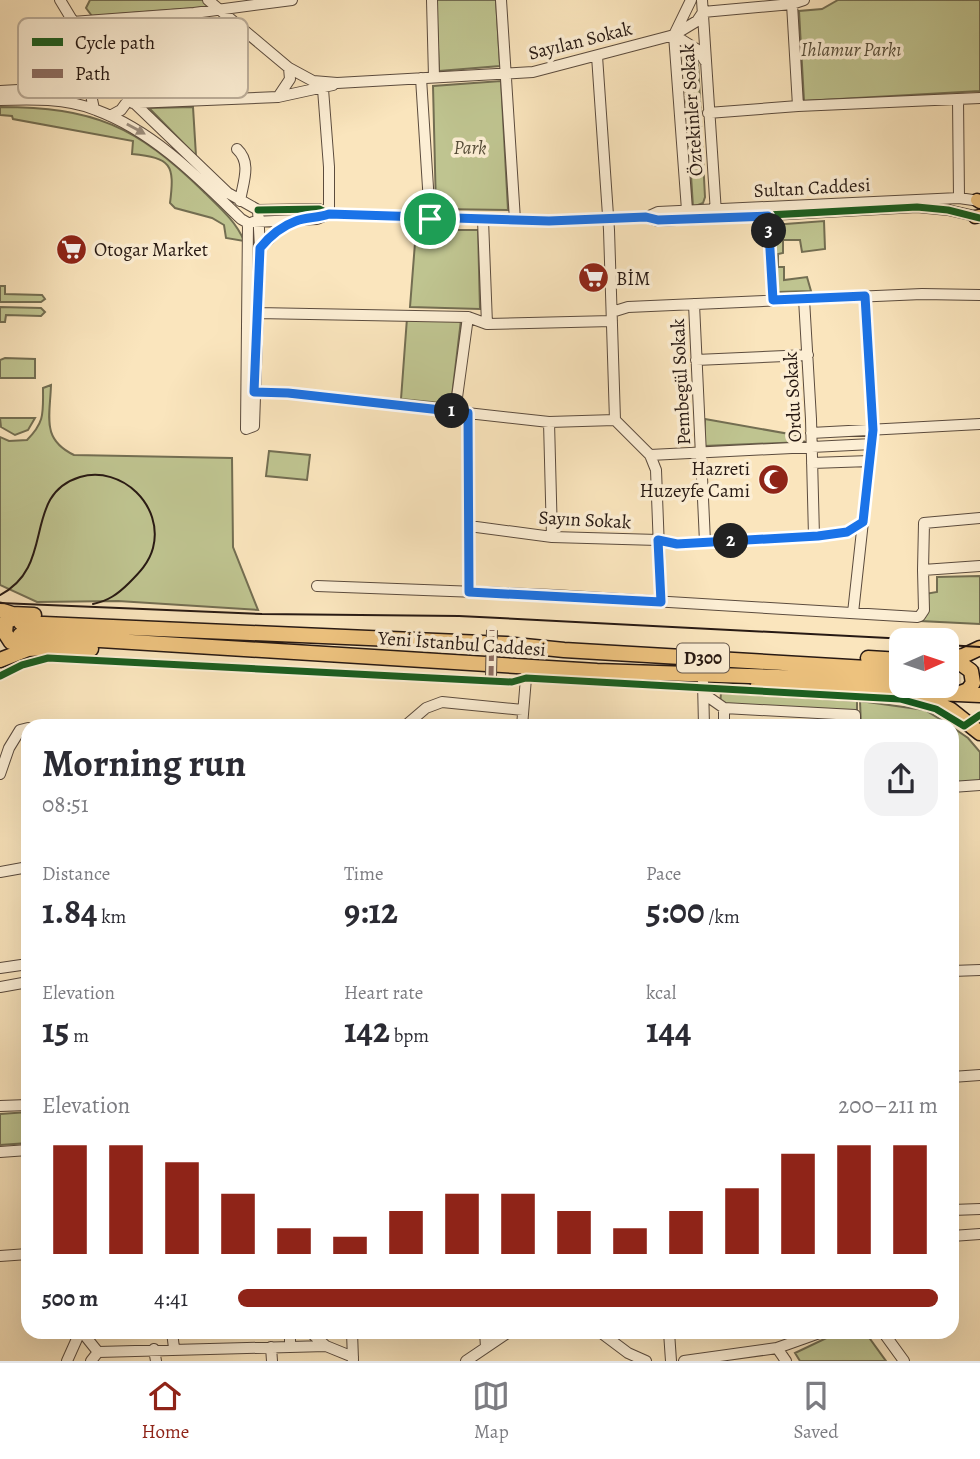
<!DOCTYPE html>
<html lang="en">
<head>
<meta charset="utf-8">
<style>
	:root { --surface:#fff; --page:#f2f2f3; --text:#2b2b33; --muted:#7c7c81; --line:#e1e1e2; --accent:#8f2418 }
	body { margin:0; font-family:Alegreya,serif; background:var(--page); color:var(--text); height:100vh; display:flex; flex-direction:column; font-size:26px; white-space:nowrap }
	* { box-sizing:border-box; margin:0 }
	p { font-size:23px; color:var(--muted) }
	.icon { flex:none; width:38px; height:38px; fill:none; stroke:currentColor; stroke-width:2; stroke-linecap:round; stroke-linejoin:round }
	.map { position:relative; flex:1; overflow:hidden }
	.side { position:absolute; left:21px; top:719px; width:938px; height:620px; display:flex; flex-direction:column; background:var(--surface); border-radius:21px; box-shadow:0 7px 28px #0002 }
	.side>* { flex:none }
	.needle { width:46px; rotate:87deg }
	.tools { position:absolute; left:889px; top:628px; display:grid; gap:14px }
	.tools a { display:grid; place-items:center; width:70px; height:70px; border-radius:14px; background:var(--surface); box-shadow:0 7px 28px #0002; font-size:35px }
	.pin { position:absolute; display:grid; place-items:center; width:60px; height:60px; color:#fff; margin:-30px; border:4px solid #fff; border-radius:50%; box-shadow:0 2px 7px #0007 }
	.km { position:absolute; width:35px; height:35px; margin:-18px; border-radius:50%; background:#222; color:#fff; font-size:19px; line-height:35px; text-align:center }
	.round { display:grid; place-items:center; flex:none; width:74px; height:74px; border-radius:21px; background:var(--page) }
	.overview { display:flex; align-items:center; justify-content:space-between; height:119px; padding:0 21px }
	h1 { font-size:38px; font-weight:600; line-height:52px }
	.stats { display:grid; grid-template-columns:repeat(3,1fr); gap:10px; height:119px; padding:7px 21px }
	.stats div { display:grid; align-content:center }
	.stats b { font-size:35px; font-weight:600 }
	.stats small { font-size:19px; font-weight:400 }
	.stats p { font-size:19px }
	.chart { height:196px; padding:14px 21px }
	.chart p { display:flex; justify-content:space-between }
	.chart svg { width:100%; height:126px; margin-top:7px; stroke:var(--accent); stroke-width:6 }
	ul { padding:0 21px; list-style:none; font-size:23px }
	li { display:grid; grid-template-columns:112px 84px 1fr; align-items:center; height:52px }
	li i { height:18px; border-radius:9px; background:var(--accent) }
	.tabs { display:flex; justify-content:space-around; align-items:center; height:98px; border-top:2px solid var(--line); background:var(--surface); font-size:19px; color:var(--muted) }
	.tabs a { display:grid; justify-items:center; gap:4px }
	.tabs .active { color:var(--accent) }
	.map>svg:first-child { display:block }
	.green { fill:#bfc490; stroke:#736e52; stroke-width:2 }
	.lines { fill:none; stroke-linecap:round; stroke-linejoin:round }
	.highway-tunnel { stroke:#dac6a4; stroke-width:14; stroke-dasharray:14 7; stroke-linecap:butt }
	.minor-casing { stroke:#5c4c3e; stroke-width:12 }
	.major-casing { stroke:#271913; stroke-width:15 }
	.highway-casing { stroke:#271913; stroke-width:17 }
	.minor { stroke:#fceed4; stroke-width:10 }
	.major { stroke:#edc27e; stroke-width:12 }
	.highway { stroke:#edc27e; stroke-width:14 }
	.tram { stroke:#271913; stroke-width:2 }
	.minor-bridge-casing { stroke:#5c4c3e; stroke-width:12; stroke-linecap:butt }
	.minor-bridge { stroke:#fceed4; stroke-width:10 }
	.quiet { stroke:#8d6e63; stroke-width:5; stroke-dasharray:10 5; stroke-linecap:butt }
	.cycleway-casing { stroke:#fceed4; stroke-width:11 }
	.cycleway { stroke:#1b5e20; stroke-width:7 }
	.oneway { fill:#9c8e7d }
	.route-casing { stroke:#fff; stroke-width:14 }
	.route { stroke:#1a73e8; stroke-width:9 }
	.labels { text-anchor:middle; stroke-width:7; stroke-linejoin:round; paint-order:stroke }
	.shield { fill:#fceed4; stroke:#67594d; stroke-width:2 }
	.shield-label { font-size:18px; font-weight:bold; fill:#271913 }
	.street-label { font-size:19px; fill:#271913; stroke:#fceed4 }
	.park-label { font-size:19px; font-style:italic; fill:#554c38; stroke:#fceed4 }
	.poi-label { font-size:19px; fill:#271913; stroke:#fceed4; text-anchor:start }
	.key { fill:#fceed4; stroke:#bcae9a; stroke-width:2 }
	.key-label { font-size:19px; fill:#271913 }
</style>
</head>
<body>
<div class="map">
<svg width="980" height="1361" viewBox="0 0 980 1361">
	<rect width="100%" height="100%" fill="#fae5bd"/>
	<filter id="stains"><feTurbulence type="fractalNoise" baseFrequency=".00286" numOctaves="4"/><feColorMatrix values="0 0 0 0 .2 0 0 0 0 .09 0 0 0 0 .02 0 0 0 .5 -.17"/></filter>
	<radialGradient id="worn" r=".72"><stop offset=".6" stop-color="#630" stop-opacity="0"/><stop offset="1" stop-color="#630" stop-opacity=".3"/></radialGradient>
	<path class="green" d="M90,0H205L210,7L92,16L86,8Z
		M436,0H496L500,66L439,71Z
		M838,0H980V91L804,101L799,11L822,9Z
		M687,47L698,61L705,197L703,203L693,207L683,48Z
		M501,81L508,210L436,209L433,86Z
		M0,107C94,107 136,126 203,191C218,206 236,221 244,241L226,238L224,225L212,218L175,208L170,203C175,164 171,158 132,154L133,141L13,119L12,116L0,115Z
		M193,107L196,156L149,108Z
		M824,221L825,249L802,252L800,240H783V253L778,254V267H784V280L807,277L811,291L777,292L773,225Z
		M416,230H478L480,309L410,307Z
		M0,286H5V294L42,295L45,299L41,302H0Z
		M0,307L41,308L45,312L41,316L6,315L5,322H0Z
		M407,318L461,320L451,404L401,399Z
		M5,358L35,359V378H0V360Z
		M51,385C50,417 41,439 74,455L232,458L233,547L258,610L118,601L37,602L0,585V437L9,441L27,440C45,422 43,413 43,388Z
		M0,418H35L28,430L15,435L1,427Z
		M705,419L795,435L805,442L704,446Z
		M269,451L310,455L307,480L266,476Z
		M980,576V624L920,621L919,595L937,592V577Z
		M721,693L857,701V712L720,705Z
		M860,701L925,710L951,726H861Z
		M952,727L968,738L980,752V782L952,784Z
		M28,1112V1143L0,1145V1114Z
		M839,1332H865L886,1361H800L795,1353Z"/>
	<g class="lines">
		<path class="highway-tunnel" d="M947,672L980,674
			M947,683L980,685"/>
		<defs>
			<path id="minor" d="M60,0L106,76L228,193L258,210L260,248L254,426L246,429
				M208,0L289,68L313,81L337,83L533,72L674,35L697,21L703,12L792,4L804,0
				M432,0L434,77
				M501,0L515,220
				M691,0L674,35L698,50L705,61
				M702,0L716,213
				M792,4L798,106
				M72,22L194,13L292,0
				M674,35L687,210
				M79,38L94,109
				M597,56L609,230L615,420L650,455L656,470L661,602
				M421,78L430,219
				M323,89L329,167V214
				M0,91L90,86L112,82
				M278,97L290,79L289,68
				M958,99L959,198
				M0,100C31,99 66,98 96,110C153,131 198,177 241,219L248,223L246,429
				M133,103L278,97L333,85
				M708,113L798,106L980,98
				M110,116L121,110L129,99
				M237,149C252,163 243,182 240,201
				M258,210L319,209L329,214L549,221L646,217L658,221L917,207L948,210L979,217
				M768,216L773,300
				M647,217L658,212L959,198L980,201
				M483,220L487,324
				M253,222L317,219L329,214
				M260,248L281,228L294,222
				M804,299L811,419L814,536
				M694,304L705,542
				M612,312L628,307L922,294L980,295
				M257,313L468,317L487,324L612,321
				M696,360L808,355
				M254,392L288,393L549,422L615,420
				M455,412L468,317
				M468,413L469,592
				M549,422L552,537
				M811,433L980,424
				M650,455L872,444
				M812,463L870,461
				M469,526L552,537L658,540L677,544L818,536L847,532L863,522
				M923,570L924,523L980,518
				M317,586L553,595L917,617L920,616L924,610L923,570L980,566
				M853,613L873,430L865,296
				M703,682L704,726
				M704,694L724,708V726
				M724,708L855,715V726
				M405,726L426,708L442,702L523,710
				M522,726L527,666
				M0,774L9,748L20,730L28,728
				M952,787L980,785
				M0,872L28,867
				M0,968L28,964
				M952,971L980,970
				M0,987L28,982
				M952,1077L980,1075
				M0,1106L28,1105
				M0,1152L28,1150
				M952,1210L980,1209
				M952,1236L980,1234
				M0,1256L28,1254
				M82,1332L98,1352L326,1346L353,1357
				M172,1332L174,1348
				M290,1332V1346
				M310,1332L326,1346
				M352,1332L353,1360
				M485,1332L486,1347
				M600,1332L628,1353L646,1361
				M669,1332L671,1361
				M883,1332L904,1361
				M271,1347L272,1361
				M777,1348L786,1361
				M154,1349L156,1361
				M67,1361L80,1332
				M91,1361L98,1352
				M466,1361L509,1332
				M684,1361L777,1348L822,1332"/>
			<path id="major" d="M977,200L980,202
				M975,217L980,216"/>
			<path id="highway" d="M0,610L12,614L34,615
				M20,615L6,622L5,633L11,642L32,645
				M21,623L506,644L564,650L901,670
				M20,635L597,671L901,681
				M51,652L91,649
				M868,658L901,660
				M947,659L963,656L980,648
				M0,660L28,649L59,647
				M758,685L980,695
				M958,694L968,690L973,683L971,671L960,663
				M919,696L951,710L980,733"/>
		</defs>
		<use href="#minor" class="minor-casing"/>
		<use href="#major" class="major-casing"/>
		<use href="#highway" class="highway-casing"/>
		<use href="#minor" class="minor"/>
		<use href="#major" class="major"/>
		<use href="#highway" class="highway"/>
		<path class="tram" d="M0,595C57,566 21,495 80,477C122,465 164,506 153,548C149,563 139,573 129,583C118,594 108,601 93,604
			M0,603L262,614L459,616L927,640
			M947,645L980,647"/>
		<defs>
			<path id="minor-bridge" d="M491,676L492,630"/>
		</defs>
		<use href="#minor-bridge" class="minor-bridge-casing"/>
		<use href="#minor-bridge" class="minor-bridge"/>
		<path class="quiet" d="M491,676L492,630"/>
		<defs>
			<path id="cycleway" d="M258,210L319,209L329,214L549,221L646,217L658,221L917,207L948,210L980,218
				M0,676L22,665L48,658L512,682L526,678L900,699L936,709L964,726L980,715"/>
		</defs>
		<use href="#cycleway" class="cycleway-casing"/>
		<use href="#cycleway" class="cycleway"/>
	</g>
	<defs><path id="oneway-solid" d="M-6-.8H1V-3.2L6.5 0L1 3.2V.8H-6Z" transform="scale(1.75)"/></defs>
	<use class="oneway" href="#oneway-solid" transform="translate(136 129) rotate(29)"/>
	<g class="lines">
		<defs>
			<path id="route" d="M329,214L549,221L646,217L658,220L768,216L773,300L865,296L873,430L863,522L847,532L818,536L677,544L658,540L661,602L469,592L468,413L288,393L254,392L260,248C269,237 282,226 296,221C306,217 318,218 329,214Z"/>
		</defs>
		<use href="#route" class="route-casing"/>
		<use href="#route" class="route"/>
	</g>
	<defs>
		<symbol id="supermarket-disc" viewBox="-11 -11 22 22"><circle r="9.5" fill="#8f2418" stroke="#fceed4"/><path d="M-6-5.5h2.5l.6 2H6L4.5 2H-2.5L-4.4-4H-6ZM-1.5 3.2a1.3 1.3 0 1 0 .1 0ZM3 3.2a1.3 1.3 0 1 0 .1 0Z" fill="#fff"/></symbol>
		<symbol id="mosque-disc" viewBox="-11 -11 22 22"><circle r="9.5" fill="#8f2418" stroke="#fceed4"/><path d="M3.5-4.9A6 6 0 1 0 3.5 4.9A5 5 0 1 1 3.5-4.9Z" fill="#fff"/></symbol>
	</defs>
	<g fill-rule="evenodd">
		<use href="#supermarket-disc" x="54" y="232" width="35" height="35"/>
		<use href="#supermarket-disc" x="576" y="260" width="35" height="35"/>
		<use href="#mosque-disc" x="756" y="462" width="35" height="35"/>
	</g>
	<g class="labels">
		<rect class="shield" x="677" y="643.5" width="52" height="29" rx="5"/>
		<g class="shield-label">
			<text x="703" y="664">D300</text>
		</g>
		<g class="street-label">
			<text transform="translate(580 40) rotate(-14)" y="7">Sayılan Sokak</text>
			<text transform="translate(691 110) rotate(-94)" y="7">Öztekinler Sokak</text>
			<text transform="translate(812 187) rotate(-3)" y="7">Sultan Caddesi</text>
			<text transform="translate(680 382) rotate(-93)" y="7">Pembegül Sokak</text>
			<text transform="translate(792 397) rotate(-93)" y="7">Ordu Sokak</text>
			<text transform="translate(585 519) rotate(3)" y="7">Sayın Sokak</text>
			<text transform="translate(462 643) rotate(4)" y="7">Yeni İstanbul Caddesi</text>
		</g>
		<g class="park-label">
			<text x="851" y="56">Ihlamur Parkı</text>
			<text x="470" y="154">Park</text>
		</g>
		<g class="poi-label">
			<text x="94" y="256">Otogar Market</text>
			<text x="616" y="285">BİM</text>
			<text x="750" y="475" text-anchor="end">Hazreti<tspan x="750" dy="22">Huzeyfe Cami</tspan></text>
		</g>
	</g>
	<rect x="18" y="18" width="230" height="80" rx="10" class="key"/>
	<rect x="32" y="38" width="31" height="8" fill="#1b5e20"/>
	<rect x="32" y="69" width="31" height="9" fill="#8d6e63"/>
	<g class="key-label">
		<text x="75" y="49">Cycle path</text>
		<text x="75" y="80">Path</text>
	</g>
	<rect width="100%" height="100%" filter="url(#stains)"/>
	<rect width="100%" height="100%" fill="url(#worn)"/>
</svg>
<div class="tools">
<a><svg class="needle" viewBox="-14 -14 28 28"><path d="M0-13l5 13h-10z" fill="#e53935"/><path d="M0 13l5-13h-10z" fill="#7c7c81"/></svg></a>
</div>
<div class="pin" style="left:430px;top:219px;background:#1e9e55"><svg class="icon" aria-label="arrive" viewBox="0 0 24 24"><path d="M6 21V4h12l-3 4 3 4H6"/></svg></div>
<b class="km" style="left:452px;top:411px">1</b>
<b class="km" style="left:731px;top:541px">2</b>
<b class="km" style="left:769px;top:231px">3</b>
<section class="side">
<div class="overview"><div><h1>Morning run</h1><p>08:51</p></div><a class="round"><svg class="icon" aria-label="share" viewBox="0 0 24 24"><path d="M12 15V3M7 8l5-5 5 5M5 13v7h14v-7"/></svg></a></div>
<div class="stats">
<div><p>Distance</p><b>1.84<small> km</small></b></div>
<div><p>Time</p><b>9:12</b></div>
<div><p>Pace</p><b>5:00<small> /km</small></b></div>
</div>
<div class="stats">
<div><p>Elevation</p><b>15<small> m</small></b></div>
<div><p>Heart rate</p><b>142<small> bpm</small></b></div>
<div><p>kcal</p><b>144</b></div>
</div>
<div class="chart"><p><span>Elevation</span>200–211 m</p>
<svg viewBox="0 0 160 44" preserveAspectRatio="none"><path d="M5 44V6M15 44V6M25 44V12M35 44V23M45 44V35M55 44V38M65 44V29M75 44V23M85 44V23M95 44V29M105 44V35M115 44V29M125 44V21M135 44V9M145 44V6M155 44V6"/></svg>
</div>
<ul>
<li><b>500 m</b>4:41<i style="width:100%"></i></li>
</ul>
</section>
</div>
<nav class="tabs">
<a class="active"><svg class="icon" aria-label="home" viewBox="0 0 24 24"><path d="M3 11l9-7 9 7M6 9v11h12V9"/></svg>Home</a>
<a><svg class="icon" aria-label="map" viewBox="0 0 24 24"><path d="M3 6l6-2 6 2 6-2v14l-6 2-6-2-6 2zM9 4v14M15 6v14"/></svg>Map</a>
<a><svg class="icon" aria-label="saved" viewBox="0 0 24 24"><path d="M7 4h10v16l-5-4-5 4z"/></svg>Saved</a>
</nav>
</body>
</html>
